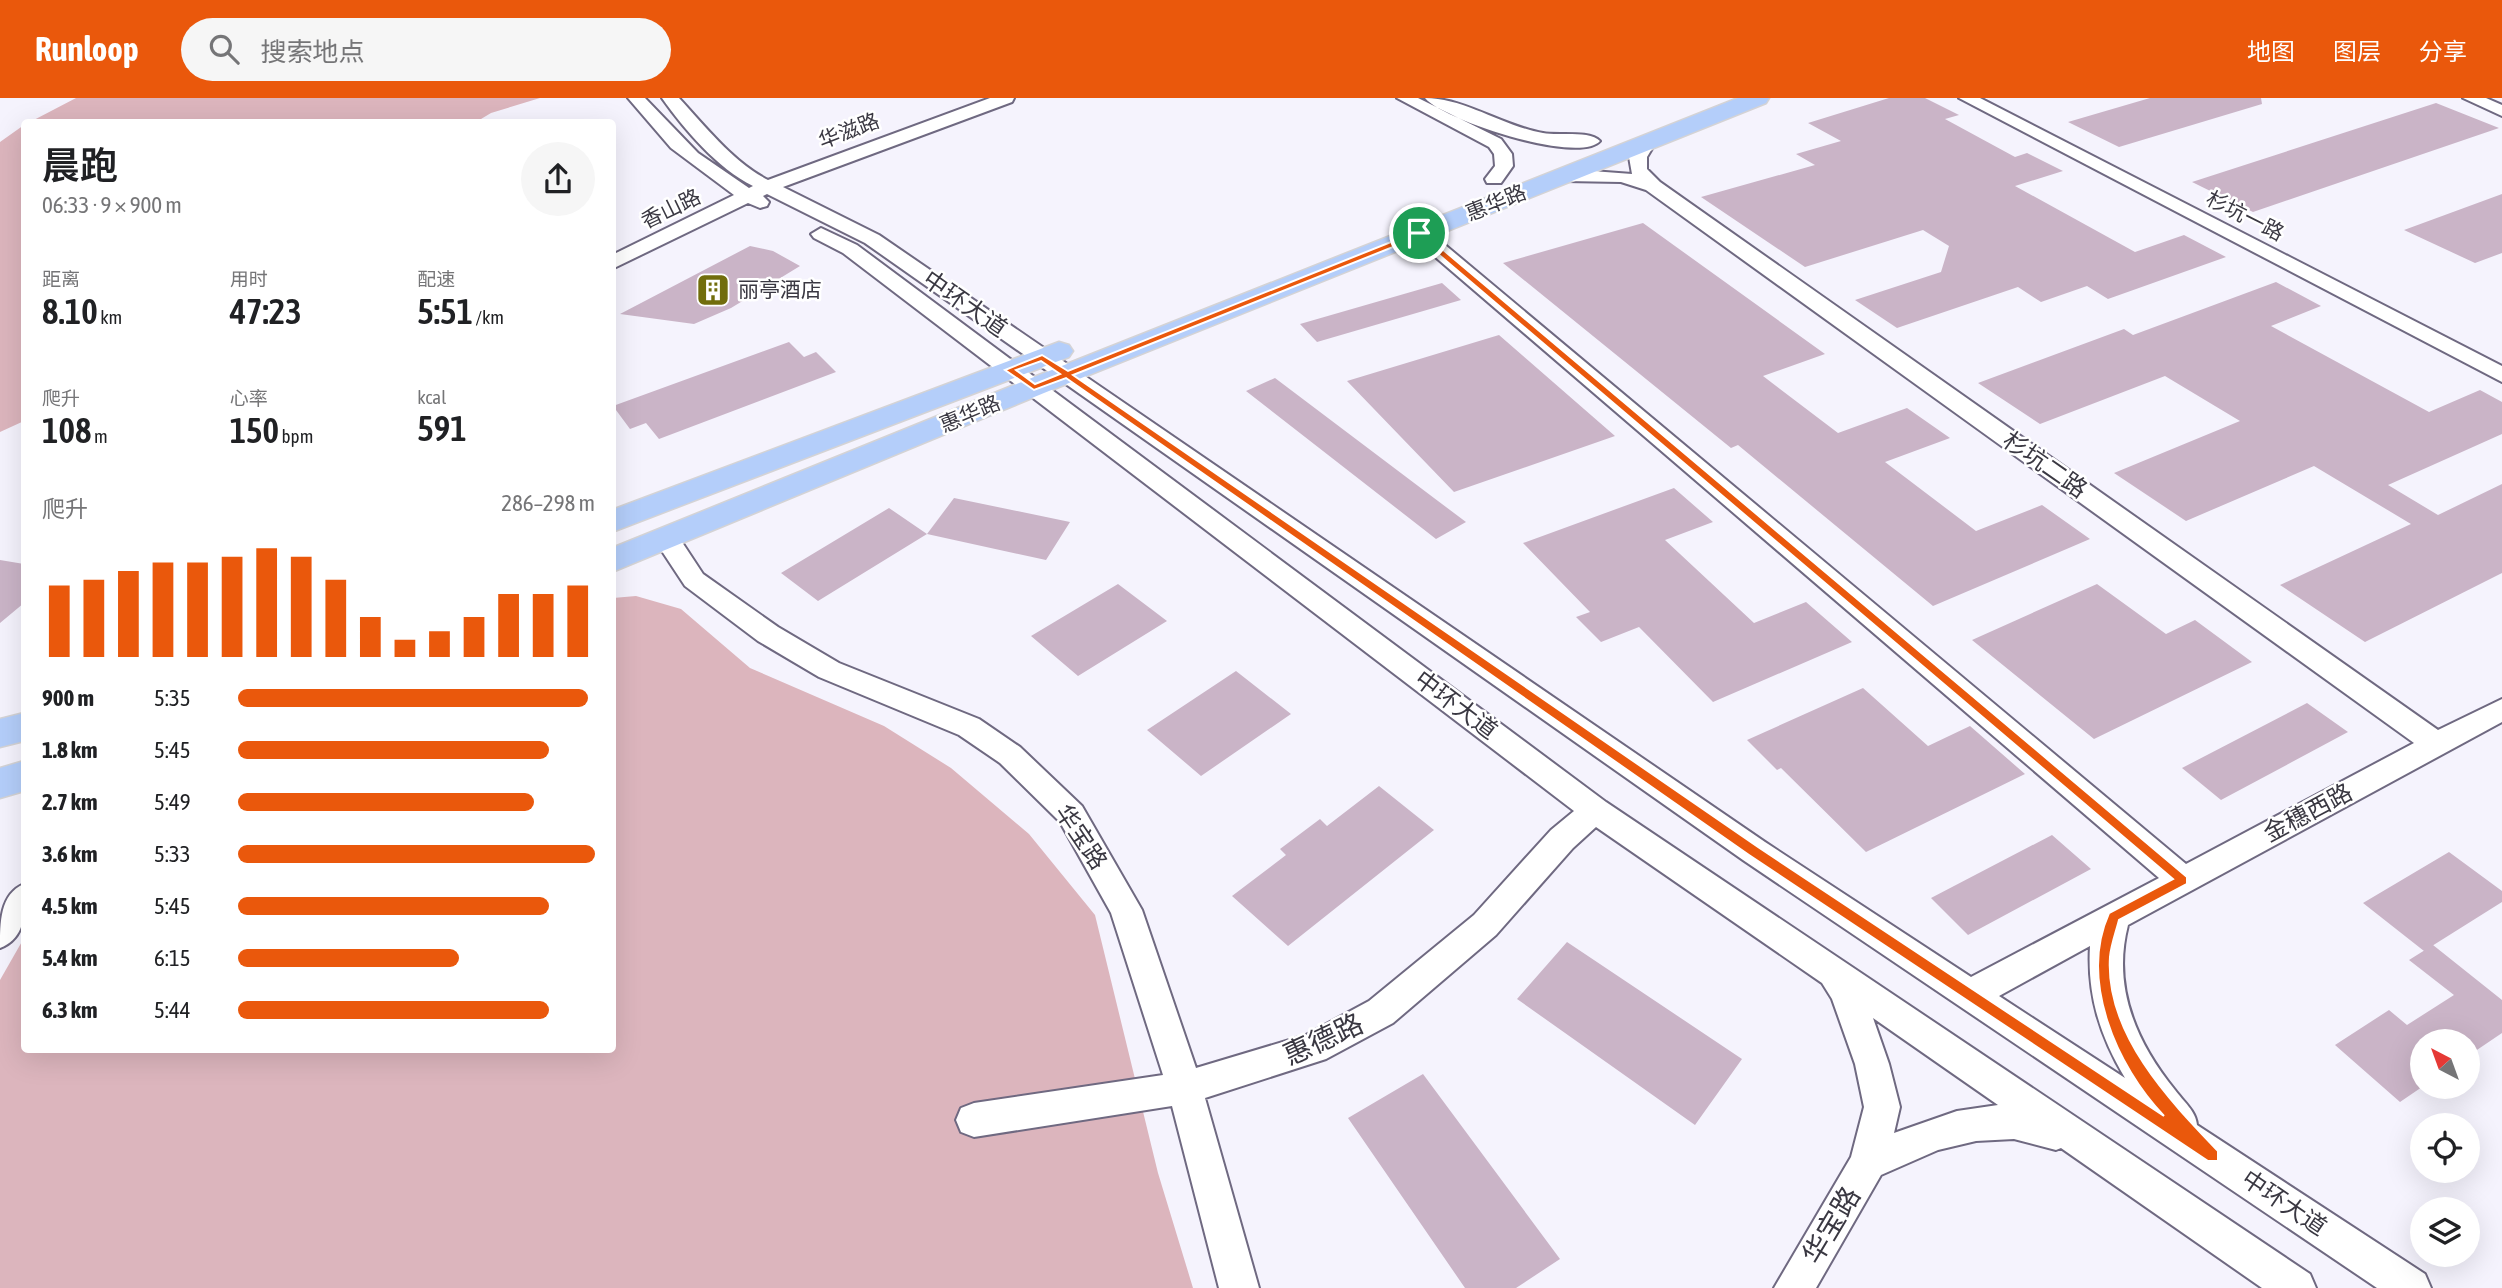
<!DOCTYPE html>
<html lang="zh">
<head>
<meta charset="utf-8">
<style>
	:root { --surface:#fff; --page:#f6f6f6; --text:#202124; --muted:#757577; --accent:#ea580c }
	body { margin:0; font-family:"Asap Condensed","Noto Sans SC",sans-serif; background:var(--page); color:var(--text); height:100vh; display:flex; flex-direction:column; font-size:26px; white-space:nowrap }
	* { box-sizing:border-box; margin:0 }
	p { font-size:23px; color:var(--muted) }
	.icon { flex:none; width:38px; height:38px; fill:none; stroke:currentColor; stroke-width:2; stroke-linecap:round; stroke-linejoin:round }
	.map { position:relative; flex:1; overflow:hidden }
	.drawer { position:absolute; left:21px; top:21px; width:595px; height:934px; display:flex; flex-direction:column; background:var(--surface); border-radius:7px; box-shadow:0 7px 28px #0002 }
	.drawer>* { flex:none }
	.needle { width:46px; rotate:319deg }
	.controls { position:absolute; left:2410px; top:931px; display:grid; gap:14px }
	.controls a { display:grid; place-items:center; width:70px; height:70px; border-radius:50%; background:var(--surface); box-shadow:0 7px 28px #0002; font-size:35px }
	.pin { position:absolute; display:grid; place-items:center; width:60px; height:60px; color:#fff; margin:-30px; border:4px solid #fff; border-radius:50%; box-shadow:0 2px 7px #0007 }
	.round { display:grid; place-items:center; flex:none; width:74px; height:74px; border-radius:37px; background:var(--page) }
	.headline { display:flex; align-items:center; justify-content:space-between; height:119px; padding:0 21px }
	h1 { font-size:38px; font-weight:600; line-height:52px }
	.figures { display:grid; grid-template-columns:repeat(3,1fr); gap:10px; height:119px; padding:7px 21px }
	.figures div { display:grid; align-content:center }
	.figures b { font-size:35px; font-weight:600 }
	.figures small { font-size:19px; font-weight:400 }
	.figures p { font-size:19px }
	.chart { height:196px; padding:14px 21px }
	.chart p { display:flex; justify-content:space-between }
	.chart svg { width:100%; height:126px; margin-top:7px; stroke:var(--accent); stroke-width:6 }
	ul { padding:0 21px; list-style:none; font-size:23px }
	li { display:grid; grid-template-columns:112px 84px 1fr; align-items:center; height:52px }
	li i { height:18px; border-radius:9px; background:var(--accent) }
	header { display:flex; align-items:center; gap:42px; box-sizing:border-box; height:98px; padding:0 35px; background:var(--accent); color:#fff }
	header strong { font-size:33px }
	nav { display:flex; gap:38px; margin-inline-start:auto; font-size:24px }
	.search { width:490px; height:63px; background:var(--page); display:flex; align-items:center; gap:18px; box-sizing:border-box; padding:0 24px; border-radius:38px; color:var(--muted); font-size:26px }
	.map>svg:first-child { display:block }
	.forest { fill:#dcb5bd }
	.building { fill:#cab4c7 }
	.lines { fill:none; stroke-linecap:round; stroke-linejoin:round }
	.minor-casing { stroke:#6f6981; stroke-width:4 }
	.major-casing { stroke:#d4d3d5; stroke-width:3 }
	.minor { fill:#fff; fill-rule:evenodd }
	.major { fill:#b4cefa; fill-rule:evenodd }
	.route { fill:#ea580c; stroke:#fff; stroke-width:2; fill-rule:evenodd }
	.labels { text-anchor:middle; stroke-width:5; stroke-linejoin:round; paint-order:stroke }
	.far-street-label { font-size:21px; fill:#3a3842; stroke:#fff }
	.far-poi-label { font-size:21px; fill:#3a3842; stroke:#fff; text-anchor:start }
	.street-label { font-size:24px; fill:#3a3842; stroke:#fff }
	.near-street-label { font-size:28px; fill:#3a3842; stroke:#fff }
</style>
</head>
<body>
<header>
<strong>Runloop</strong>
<div class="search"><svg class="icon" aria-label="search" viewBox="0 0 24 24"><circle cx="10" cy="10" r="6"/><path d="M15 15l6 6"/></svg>搜索地点</div>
<nav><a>地图</a><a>图层</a><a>分享</a></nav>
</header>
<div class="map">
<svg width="2502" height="1190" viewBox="0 0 2502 1190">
	<rect width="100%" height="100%" fill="#f5f3fd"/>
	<path class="forest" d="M76,0H540L491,15L476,24H30Z
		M24,27V323L0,334V44Z
		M636,498L681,511L750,570L884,628L951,670L1029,736L1095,817L1158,1075L1193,1190H0V882L24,840V952H612L613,500Z"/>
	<path class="building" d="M1889,0H1925L1959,17L1945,21L2015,59L2027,55L2063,73L2015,88L2135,154L2184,137L2226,159L2108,201L2087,188L2041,204L2018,189L1897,230L1855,202L1941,174L1949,148L1923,132L1805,169L1701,99L1815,67L1796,56L1841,43L1808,25Z
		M2150,0H2261L2262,6L2119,49L2068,24Z
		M2436,5L2499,30L2253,114L2192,84Z
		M2502,96V155L2475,165L2404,132Z
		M1643,125L1825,256L1763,278L1838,335L1907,310L1950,340L1885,364L1976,433L2042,407L2090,441L1933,508L1738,347L1731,350L1503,165Z
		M750,148L773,153L800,168L731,210L694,226L620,216Z
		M2276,184L2321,208L2271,228L2429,314L2480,292L2502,304V336L2388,387L2438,417L2502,386V475L2365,544L2280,487L2411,426L2314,368L2186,423L2114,375L2240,323L2165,278L2040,326L1978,285L2124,231L2133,237Z
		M1442,185L1461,202L1317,244L1300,226Z
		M1499,237L1615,338L1454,394L1347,283Z
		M789,244L804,259L816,254L836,274L659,341L646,325L630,331L613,308Z
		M1275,280L1434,400L1466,424L1436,441L1246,293Z
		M1674,390L1713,424L1665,442L1754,525L1806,504L1852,544L1713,604L1639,529L1601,544L1576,519L1590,514L1523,445Z
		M954,400L1070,424L1046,462L927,436Z
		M889,410L927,436L818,503L781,475Z
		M0,462L24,466V505L0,525Z
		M1118,486L1167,523L1078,578L1031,538Z
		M2097,486L2166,536L2195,522L2252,564L2094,641L1972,542Z
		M1236,573L1291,616L1201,678L1147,632Z
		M1863,590L1928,648L1970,628L2025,676L1866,754L1781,670L1777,672L1747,642Z
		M2307,605L2348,634L2221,702L2182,670Z
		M1379,688L1434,732L1288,848L1232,798L1286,757L1280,751L1320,721L1327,728Z
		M2052,737L2091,771L1968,837L1931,800Z
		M2449,754L2502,793V804L2424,853L2363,805Z
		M1567,844L1742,961L1695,1027L1517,901Z
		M2433,847L2502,902V935L2468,958V943H2422V989L2400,1004L2335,947L2389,912L2407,927L2454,897L2409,862Z
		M1423,976L1560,1161L1516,1190H1465L1348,1020Z"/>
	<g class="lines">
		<defs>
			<path id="minor" d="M628,0H645L698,55L749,90L753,88C718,71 684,31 662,0H679C706,29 733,64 768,82L990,0H1014L1012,4L783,89L879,137L1765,744L1971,879L2159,780L1412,139L1409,135L1412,131H1426L2186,766L2414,645L1646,92L1621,84L1565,83L1556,77L1565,71L1632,76L1629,59L1641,40H1653L1656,44L1647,59V71L1660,84L2438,632L2502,601V624L2128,827C2112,889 2136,944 2175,992C2183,1003 2196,1013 2197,1027L2425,1176L2431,1190H2377L1743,762L865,145L767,96L763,98L769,104L767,108L760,110L748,105L612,171V157L734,97L671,50ZM2090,848C2087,897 2100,938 2125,980L1999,898Z
				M1397,0H1418L1501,41L1512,56L1513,68L1501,85H1487L1485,81L1495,68L1494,56L1489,49Z
				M1425,0C1465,0 1502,28 1543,35C1557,38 1590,32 1600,43C1579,67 1443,22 1425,0Z
				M1959,0H1980L2502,268V284Z
				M2463,0H2486L2502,7V18Z
				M821,130L857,147L1606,704L2310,1176L2316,1190H2262L2061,1050L2056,1052L2014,1041L1976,1043L1938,1052L1881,1077L1816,1190H1774L1851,1059L1864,1009L1855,966L1832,901L1822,885L1596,729L1573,750L1496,837L1393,925L1326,961L1205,1000L1259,1190H1219L1172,1008L974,1039L961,1034L956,1022L961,1010L974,1005L1163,977L1111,815L1060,724L1000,665L959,637L819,579L758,543L685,488L654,441L658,435H676L703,476L778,529L839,565L979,621L1020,649L1082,708L1142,812L1196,970L1306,937L1369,903L1474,817L1551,732L1574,713L843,155L814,140L811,136ZM1873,920L1998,1007L1957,1013L1894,1035L1900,1009L1889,966Z
				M24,786C26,810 27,840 0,850C0,824 0,796 24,786Z"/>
			<path id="major" d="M1738,0H1769L1766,5L1044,295L612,474V450L1024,283Z
				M1059,244L1069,247L1073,253L1069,259L612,434V412Z
				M24,615V643L0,649V621Z
				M24,663V693L0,700V670Z"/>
		</defs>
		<use href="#minor" class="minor-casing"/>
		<use href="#major" class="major-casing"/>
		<use href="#minor" class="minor"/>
		<use href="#major" class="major"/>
	</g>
	<path class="route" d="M1416,134H1422L2187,779V786L2119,822C2116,834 2111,847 2110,859C2105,936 2170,1003 2218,1053V1063H2208L1749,757L1066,280L1034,292L1005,272L1042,257L1068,273ZM1418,139L2173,781L2109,815C2079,882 2116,968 2164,1018L1758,749L1073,277ZM1041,263L1060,276L1035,286L1016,272Z"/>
	<defs>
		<symbol id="building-square" viewBox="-11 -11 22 22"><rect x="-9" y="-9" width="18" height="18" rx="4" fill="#716d0c" stroke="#fff"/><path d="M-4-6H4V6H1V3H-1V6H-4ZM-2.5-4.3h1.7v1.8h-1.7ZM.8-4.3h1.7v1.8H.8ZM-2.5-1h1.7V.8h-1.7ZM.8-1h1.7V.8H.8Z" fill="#fff"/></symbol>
	</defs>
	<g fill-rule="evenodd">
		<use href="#building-square" x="694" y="173" width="38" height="38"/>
	</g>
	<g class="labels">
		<g class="far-street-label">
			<text transform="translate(849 33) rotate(-21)" y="7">华滋路</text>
			<text transform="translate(1496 105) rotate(-22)" y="7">惠华路</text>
			<text transform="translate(671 111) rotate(-26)" y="7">香山路</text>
			<text transform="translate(2245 118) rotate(27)" y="7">杉坑一路</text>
			<text transform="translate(970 316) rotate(-23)" y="7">惠华路</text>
		</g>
		<g class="far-poi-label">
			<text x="738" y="199">丽亭酒店</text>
		</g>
		<g class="street-label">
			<text transform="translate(965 206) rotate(35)" y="8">中环大道</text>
			<text transform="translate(2045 367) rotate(35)" y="8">杉坑二路</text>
			<text transform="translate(1456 607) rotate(37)" y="8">中环大道</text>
			<text transform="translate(2308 715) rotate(-28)" y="8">金穗西路</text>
			<text transform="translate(1081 739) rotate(56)" y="8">华宝路</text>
			<text transform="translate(2284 1105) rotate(34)" y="8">中环大道</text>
		</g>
		<g class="near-street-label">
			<text transform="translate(1323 941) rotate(-25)" y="10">惠德路</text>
			<text transform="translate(1831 1127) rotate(-59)" y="10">华宝路</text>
		</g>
	</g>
</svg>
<div class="controls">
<a><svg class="needle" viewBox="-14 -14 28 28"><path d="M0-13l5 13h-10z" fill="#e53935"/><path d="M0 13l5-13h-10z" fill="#757577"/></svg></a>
<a><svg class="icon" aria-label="locate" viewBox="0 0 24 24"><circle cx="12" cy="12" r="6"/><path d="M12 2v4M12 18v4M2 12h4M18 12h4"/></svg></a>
<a><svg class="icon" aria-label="layers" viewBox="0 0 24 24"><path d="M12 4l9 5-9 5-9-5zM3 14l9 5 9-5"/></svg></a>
</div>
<div class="pin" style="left:1419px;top:135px;background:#1e9e55"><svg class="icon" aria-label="arrive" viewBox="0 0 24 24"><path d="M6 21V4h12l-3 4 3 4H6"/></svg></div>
<section class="drawer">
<div class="headline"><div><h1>晨跑</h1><p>06:33 · 9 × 900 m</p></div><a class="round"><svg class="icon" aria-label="share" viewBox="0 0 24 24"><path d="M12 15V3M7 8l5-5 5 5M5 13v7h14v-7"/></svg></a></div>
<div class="figures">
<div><p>距离</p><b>8.10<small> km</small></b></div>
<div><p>用时</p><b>47:23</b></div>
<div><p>配速</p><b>5:51<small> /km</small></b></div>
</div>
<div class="figures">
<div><p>爬升</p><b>108<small> m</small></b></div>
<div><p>心率</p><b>150<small> bpm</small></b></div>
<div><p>kcal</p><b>591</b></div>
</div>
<div class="chart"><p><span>爬升</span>286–298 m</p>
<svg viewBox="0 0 160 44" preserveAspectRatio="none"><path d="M5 44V19M15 44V17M25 44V14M35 44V11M45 44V11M55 44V9M65 44V6M75 44V9M85 44V17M95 44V30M105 44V38M115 44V35M125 44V30M135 44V22M145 44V22M155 44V19"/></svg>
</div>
<ul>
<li><b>900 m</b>5:35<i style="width:98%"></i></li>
<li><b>1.8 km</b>5:45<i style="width:87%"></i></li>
<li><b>2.7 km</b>5:49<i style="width:83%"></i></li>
<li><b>3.6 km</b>5:33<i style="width:100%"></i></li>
<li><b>4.5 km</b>5:45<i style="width:87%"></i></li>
<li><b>5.4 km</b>6:15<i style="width:62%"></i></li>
<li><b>6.3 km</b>5:44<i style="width:87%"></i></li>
</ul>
</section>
</div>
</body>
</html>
